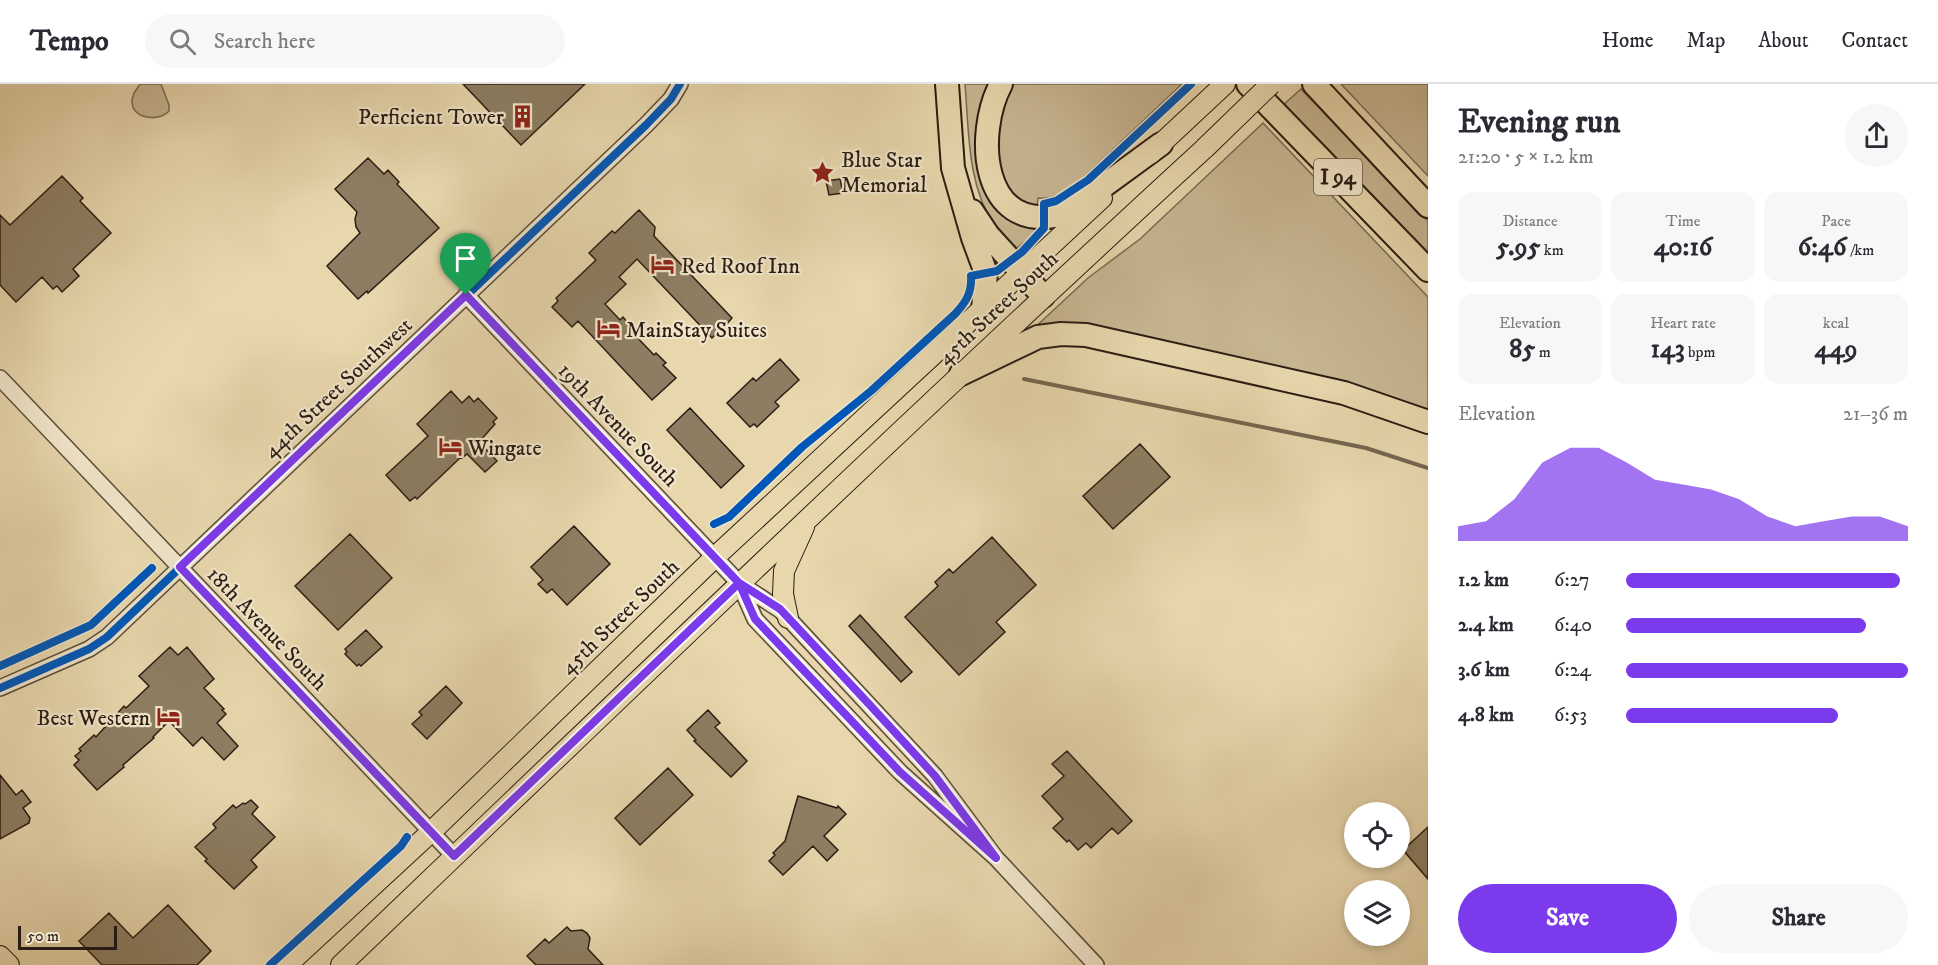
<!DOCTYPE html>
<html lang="en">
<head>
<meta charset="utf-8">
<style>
	:root { --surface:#fff; --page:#f7f7f7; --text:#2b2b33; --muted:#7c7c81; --line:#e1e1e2; --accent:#7c3aed }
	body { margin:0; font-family:"IM FELL DW Pica",serif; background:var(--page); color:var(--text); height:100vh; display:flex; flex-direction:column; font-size:22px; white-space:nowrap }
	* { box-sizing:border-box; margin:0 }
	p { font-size:20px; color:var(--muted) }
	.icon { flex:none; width:33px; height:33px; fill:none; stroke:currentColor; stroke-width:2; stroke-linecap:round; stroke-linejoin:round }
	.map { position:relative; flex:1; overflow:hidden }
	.panel { display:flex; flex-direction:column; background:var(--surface); width:510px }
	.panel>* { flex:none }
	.fabs { position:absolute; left:1344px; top:718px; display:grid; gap:12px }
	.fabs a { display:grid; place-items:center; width:66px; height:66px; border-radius:50%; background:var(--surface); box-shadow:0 3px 9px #0003; font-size:30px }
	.scale { position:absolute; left:18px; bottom:15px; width:99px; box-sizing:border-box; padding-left:6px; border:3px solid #2a1d13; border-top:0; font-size:16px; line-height:21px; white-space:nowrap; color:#2a1d13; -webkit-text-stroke:4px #f0e5ca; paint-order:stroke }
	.pin { position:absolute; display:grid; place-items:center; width:51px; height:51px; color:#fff; margin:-62px -26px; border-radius:50% 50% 50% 0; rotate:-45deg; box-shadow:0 0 6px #0007 }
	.pin .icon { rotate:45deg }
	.round { display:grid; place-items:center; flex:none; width:63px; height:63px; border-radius:32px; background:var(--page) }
	.overview { display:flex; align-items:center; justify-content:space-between; height:102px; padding:0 30px }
	h1 { font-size:33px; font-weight:800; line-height:45px }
	.figures { display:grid; grid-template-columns:repeat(3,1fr); gap:9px; height:102px; padding:6px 30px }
	.figures div { display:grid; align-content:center; border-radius:15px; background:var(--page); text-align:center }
	.figures b { font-size:26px; font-weight:800 }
	.figures small { font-size:16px; font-weight:400 }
	.figures p { font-size:16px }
	.chart { height:168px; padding:12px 30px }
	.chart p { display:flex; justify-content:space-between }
	.chart svg { width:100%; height:108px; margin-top:6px; fill:var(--accent); opacity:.7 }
	.button { display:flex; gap:12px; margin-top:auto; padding:12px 30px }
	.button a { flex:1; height:69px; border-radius:36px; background:var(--accent); color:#fff; font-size:24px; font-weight:800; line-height:69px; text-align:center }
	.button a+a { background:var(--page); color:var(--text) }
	ul { padding:0 30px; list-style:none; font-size:20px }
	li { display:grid; grid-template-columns:96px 72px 1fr; align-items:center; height:45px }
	li i { height:15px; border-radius:8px; background:var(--accent) }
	header { display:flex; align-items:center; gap:36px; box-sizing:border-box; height:84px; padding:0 30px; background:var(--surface); border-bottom:2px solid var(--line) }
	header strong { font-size:28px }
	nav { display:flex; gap:33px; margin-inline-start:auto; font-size:21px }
	.search { width:420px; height:54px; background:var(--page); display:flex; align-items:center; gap:15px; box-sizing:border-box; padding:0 21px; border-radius:33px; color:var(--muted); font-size:22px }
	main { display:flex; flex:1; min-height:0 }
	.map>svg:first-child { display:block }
	.green { fill:#c8b793; stroke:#796a53; stroke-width:1.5 }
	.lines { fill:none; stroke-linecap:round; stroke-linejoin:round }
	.stream { stroke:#756750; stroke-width:4 }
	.building { fill:#8d7e63; stroke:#2a1d13; stroke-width:1.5 }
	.minor-casing { stroke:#5a4c3a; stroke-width:18 }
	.major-casing { stroke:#2a1d13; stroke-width:22 }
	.highway-casing { stroke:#2a1d13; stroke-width:26 }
	.minor { stroke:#f0e5ca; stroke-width:15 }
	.major { stroke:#e8d7ad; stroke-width:20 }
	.highway { stroke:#e8d7ad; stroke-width:22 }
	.major-bridge-casing { stroke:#2a1d13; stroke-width:22; stroke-linecap:butt }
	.major-bridge { stroke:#e8d7ad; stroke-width:20 }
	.cycleway-casing { stroke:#f0e5ca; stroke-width:11 }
	.cycleway { stroke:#0057b8; stroke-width:8 }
	.route-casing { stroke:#fff; stroke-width:12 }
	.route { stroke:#7c3aed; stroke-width:8 }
	.labels { text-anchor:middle; stroke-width:4.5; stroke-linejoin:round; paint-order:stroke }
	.shield { fill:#f0e5ca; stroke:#65594a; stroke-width:1.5 }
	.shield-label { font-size:21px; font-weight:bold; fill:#2a1d13 }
	.poi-label { font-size:22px; fill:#2a1d13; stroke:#f0e5ca; text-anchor:start }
	.street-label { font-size:22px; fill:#2a1d13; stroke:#f0e5ca }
</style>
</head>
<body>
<header>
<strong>Tempo</strong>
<div class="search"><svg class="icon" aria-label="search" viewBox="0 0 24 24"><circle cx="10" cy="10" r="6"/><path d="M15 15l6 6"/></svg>Search here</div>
<nav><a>Home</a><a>Map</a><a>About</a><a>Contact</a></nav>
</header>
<main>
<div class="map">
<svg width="1428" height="881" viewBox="0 0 1428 881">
	<rect width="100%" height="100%" fill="#e8d7ad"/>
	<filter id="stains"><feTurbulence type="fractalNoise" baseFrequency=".00333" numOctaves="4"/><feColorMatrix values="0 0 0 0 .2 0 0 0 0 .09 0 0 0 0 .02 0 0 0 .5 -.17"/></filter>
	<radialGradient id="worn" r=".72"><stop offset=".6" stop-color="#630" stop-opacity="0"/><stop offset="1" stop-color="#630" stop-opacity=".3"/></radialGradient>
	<path class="green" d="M140,0H161L169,21V27C157,40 126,33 133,12C134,8 138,4 140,0Z
		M965,0H990L978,75L1037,139L1038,147L1017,164C1010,157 1000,149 994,141C967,100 969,47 965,0Z
		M1009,0H1182L1079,98C1065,108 1055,116 1038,114L1037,123L1023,118L1006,104L992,65Z
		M1341,0H1428V92Z
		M1301,5L1428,137V173L1282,22Z
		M1263,39L1428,213V328L1030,248L1088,194L1140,155Z"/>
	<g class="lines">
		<path class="stream" d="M1024,295L1366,364L1428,384"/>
	</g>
	<path class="building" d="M463,0H585L521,61Z
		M368,74L384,90L388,86L399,98L397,100L439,144L368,209L367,207L358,215L327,182L360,149L356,143L355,135L357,128L335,105Z
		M62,92L83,114L80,117L111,149L73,185L79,192L62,208L57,202L53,205L42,193L16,218L0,201V131L10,141Z
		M840,95L843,109L829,111L826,97Z
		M639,126L655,143L654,152L732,234L725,242L728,245L719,254L716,250L712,254L637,175L619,193L626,200L605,220L620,236L623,233L632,244L630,246L654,271L656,269L666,279L663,281L676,294L652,316L578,237L572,243L552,223L558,217L556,214L596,176L589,169L612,147L615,149Z
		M780,275L799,296L775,318L779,322L757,343L754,340L750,343L727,319L753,294L756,297Z
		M451,307L462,319L469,312L474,318L478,314L497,334L493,338L495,340L479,358L497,377L485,388L467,370L462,374L461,373L417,415L415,413L410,417L386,391L428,352L417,340Z
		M690,324L744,382L721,404L667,346Z
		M1140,360L1170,393L1113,445L1083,412Z
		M574,442L610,480L567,521L552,505L547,509L538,500L543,496L531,483Z
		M350,450L392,494L338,546L295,502Z
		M992,453L1036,501L996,538L1005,548L959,591L905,533L938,502L935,498L949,485L953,489Z
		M860,531L912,588L901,598L849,542Z
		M366,546L382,563L361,582L359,580L357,582L345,570L347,568L345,565Z
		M170,563L178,571L187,563L214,595L204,604L224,625L222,626L226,630L217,639L238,662L224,676L202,653L193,662L169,637L153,653L154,654L123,681L124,683L97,706L74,681L79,676L75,672L81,667L79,665L94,651L96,653L124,622L126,624L149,602L139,592Z
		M446,602L462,619L427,655L412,640L422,631L419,628Z
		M708,626L720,639L715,643L747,677L731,693L694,657L696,656L687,646Z
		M1067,667L1132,737L1118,750L1112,744L1091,764L1086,759L1078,766L1069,756L1067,758L1053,744L1063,735L1042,712L1064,692L1052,680Z
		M668,684L693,711L640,761L615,734Z
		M0,691L16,711L22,706L31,718L23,724L30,734L29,739L0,755Z
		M798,712L837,724L838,722L846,730L824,752L838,766L827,777L813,762L783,791L769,777L775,771L773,769L785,757Z
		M251,716L258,723L252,730L275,753L251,776L257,783L234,805L205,777L207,775L195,763L216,744L213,740L233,721L236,724L243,719L245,720Z
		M1428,743V795L1403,766Z
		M168,821L211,867L197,881H102L79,857L109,829L133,854Z
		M567,843L571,847L582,846L587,849L590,854L588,865L603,881H536L527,872L545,855L549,859Z"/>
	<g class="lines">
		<defs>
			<path id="minor" d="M466,211L739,499L780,526L788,534L935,692L996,774
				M0,294L454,772
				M739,499L755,535L900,688L996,774L1096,881
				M0,604L89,565L107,553L646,41L671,15L680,0"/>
			<path id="major" d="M1150,70L1225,0
				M788,534L783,510L784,487L804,443
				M0,872L9,881
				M287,881L431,748L715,473L1102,114
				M341,881C627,607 913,332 1205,64"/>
			<path id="highway" d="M947,0L953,84L973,154L986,189L983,226
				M1001,0C975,49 980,149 1060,131C1072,128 1084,116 1094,109C1117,92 1139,76 1161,60
				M1248,0L1428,186
				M1314,0L1428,122
				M972,127L988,151L1043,212
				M961,290L1038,253L1061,250L1086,251L1344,309L1428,338"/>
		</defs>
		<use href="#minor" class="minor-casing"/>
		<use href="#major" class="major-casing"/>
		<use href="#highway" class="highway-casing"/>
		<use href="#minor" class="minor"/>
		<use href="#major" class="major"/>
		<use href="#highway" class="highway"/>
		<defs>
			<path id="major-bridge" d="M1205,64L1271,0"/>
		</defs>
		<use href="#major-bridge" class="major-bridge-casing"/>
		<use href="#major-bridge" class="major-bridge"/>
		<defs>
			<path id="cycleway" d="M714,440L729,433L802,363L871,307L955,230C966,218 972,209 971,192L997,187L1022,168L1044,144V120L1056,117L1088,96L1191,0
				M0,582L91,541L152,484
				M0,604L89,565L107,553L646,41L671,15L680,0
				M270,881L401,762L407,753"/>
		</defs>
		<use href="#cycleway" class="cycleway-casing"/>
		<use href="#cycleway" class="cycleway"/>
	</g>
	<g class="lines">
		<defs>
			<path id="route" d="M466,211L180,483L454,772L739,499L780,525L868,619L935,692L996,774L900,688L755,535L739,499L466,211"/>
		</defs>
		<use href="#route" class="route-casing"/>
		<use href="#route" class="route"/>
	</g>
	<defs>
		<symbol id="building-bare" viewBox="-9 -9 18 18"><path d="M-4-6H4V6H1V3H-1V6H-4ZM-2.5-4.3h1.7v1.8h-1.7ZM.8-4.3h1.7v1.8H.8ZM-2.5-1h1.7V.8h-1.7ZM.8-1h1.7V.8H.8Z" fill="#8f2418" stroke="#f0e5ca" stroke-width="2.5" paint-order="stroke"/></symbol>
		<symbol id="sight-bare" viewBox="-9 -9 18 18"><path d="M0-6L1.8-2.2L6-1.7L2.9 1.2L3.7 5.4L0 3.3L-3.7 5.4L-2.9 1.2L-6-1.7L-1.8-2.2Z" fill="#8f2418" stroke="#f0e5ca" stroke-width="2.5" paint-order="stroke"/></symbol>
		<symbol id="hotel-bare" viewBox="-9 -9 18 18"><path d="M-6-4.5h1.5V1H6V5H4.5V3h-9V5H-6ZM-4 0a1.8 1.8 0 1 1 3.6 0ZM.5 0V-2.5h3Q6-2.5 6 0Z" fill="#8f2418" stroke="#f0e5ca" stroke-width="2.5" paint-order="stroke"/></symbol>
	</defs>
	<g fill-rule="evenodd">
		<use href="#building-bare" x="506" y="16" width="33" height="33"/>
		<use href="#sight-bare" x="806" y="72" width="33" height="33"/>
		<use href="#hotel-bare" x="646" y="164" width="33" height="33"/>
		<use href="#hotel-bare" x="592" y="228" width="33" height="33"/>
		<use href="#hotel-bare" x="434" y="346" width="33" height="33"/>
		<use href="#hotel-bare" x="152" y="616" width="33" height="33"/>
	</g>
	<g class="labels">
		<rect class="shield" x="1314" y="75" width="48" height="36" rx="4.5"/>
		<g class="shield-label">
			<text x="1338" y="100">I 94</text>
		</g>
		<g class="poi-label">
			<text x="504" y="40" text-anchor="end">Perficient Tower</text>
			<text x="841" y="83">Blue Star<tspan x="841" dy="25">Memorial</tspan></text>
			<text x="681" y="189">Red Roof Inn</text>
			<text x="626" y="253">MainStay Suites</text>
			<text x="468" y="371">Wingate</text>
			<text x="150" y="641" text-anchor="end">Best Western</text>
		</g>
		<g class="street-label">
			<text transform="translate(997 223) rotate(-43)" y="8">45th Street South</text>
			<text transform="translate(337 303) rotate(-43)" y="8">44th Street Southwest</text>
			<text transform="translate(619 340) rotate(46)" y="8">19th Avenue South</text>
			<text transform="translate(619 532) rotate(-44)" y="8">45th Street South</text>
			<text transform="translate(268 544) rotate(46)" y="8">18th Avenue South</text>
		</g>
	</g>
	<rect width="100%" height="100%" filter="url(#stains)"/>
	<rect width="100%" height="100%" fill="url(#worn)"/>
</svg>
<div class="fabs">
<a><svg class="icon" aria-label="locate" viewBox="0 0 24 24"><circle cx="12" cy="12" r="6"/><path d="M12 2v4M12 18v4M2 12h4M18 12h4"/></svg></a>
<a><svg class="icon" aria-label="layers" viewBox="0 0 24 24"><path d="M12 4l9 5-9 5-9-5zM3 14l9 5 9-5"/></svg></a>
</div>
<div class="scale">50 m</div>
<div class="pin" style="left:466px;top:211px;background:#1e9e55"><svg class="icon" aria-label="arrive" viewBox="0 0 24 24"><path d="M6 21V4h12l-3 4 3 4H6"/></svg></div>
</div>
<section class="panel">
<div class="overview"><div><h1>Evening run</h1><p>21:20 · 5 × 1.2 km</p></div><a class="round"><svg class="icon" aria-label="share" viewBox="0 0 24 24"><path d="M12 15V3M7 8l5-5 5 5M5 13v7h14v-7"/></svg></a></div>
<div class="figures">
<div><p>Distance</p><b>5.95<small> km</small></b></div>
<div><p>Time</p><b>40:16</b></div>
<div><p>Pace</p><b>6:46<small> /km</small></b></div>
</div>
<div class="figures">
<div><p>Elevation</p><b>85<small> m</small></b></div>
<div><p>Heart rate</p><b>143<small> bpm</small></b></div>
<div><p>kcal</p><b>449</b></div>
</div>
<div class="chart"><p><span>Elevation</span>21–36 m</p>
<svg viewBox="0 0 160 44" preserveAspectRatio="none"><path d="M0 44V38L10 36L20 27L30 12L40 6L50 6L60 12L70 19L80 21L90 23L100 27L110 34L120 38L130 36L140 34L150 34L160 38V44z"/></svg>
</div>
<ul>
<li><b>1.2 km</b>6:27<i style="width:97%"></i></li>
<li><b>2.4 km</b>6:40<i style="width:85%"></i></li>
<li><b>3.6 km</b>6:24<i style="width:100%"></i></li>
<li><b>4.8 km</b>6:53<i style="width:75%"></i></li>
</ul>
<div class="button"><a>Save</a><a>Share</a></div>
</section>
</main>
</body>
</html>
